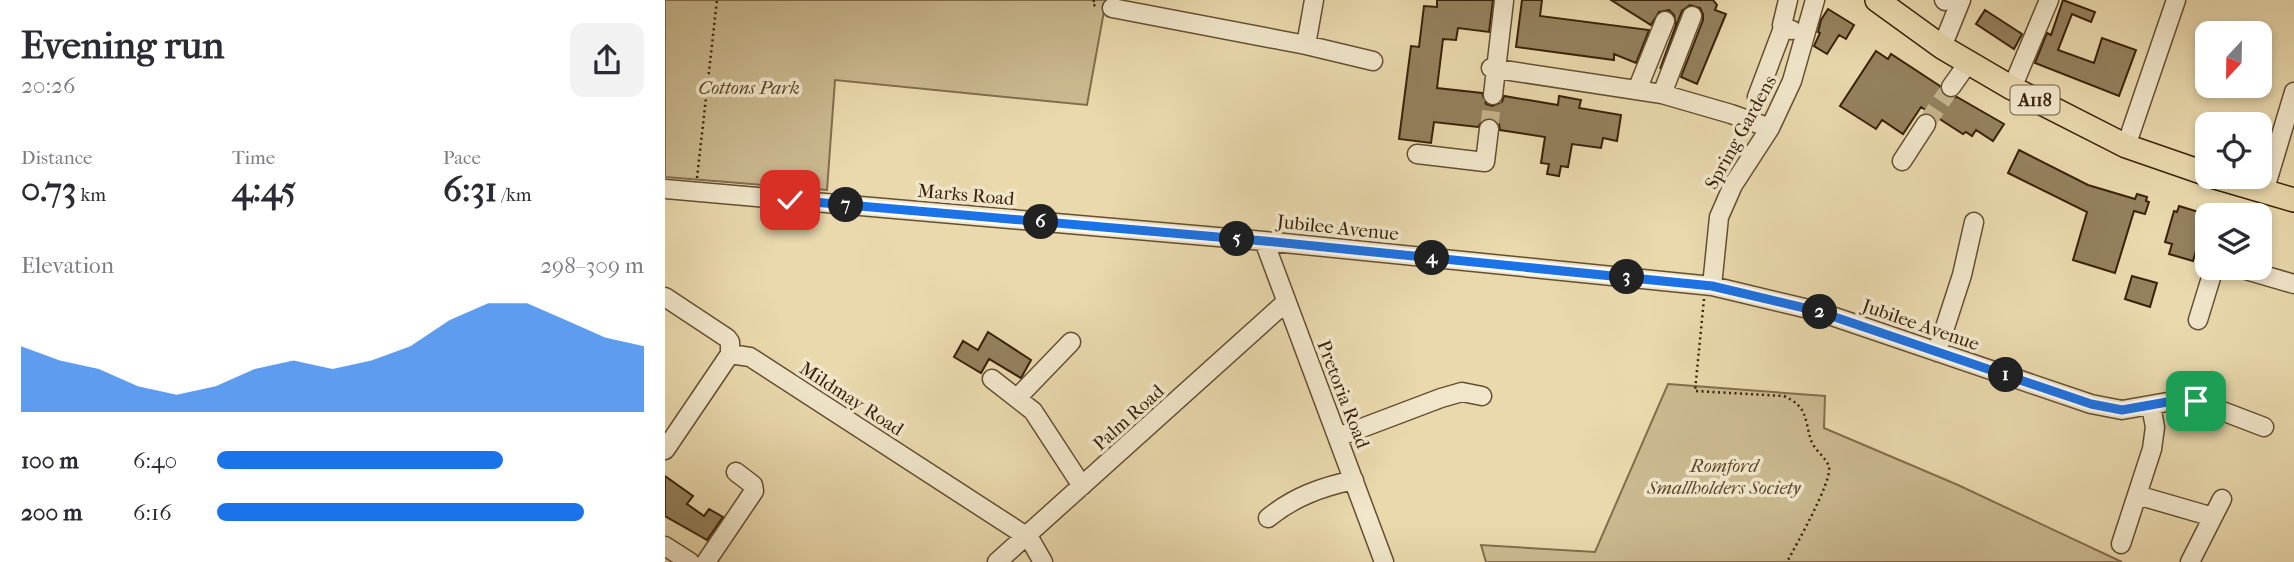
<!DOCTYPE html>
<html lang="en">
<head>
<meta charset="utf-8">
<style>
	:root { --surface:#fff; --page:#f2f2f3; --text:#2b2b33; --muted:#7c7c81; --accent:#1a73e8 }
	body { margin:0; font-family:"IM FELL French Canon",serif; background:var(--page); color:var(--text); height:100vh; display:flex; flex-direction:column; font-size:26px; white-space:nowrap }
	* { box-sizing:border-box; margin:0 }
	p { font-size:23px; color:var(--muted) }
	.icon { flex:none; width:38px; height:38px; fill:none; stroke:currentColor; stroke-width:2; stroke-linecap:round; stroke-linejoin:round }
	.map { position:relative; flex:1; overflow:hidden }
	.panel { display:flex; flex-direction:column; background:var(--surface); width:665px }
	.panel>* { flex:none }
	.needle { width:46px; rotate:202deg }
	.fabs { position:absolute; left:1530px; top:21px; display:grid; gap:14px }
	.fabs a { display:grid; place-items:center; width:77px; height:77px; border-radius:14px; background:var(--surface); box-shadow:0 4px 10px #0003; font-size:35px }
	.pin { position:absolute; display:grid; place-items:center; width:60px; height:60px; color:#fff; margin:-30px; border-radius:14px; box-shadow:0 4px 10px #0006 }
	.km { position:absolute; width:35px; height:35px; margin:-18px; border-radius:50%; background:#222; color:#fff; font-size:19px; line-height:35px; text-align:center }
	.round { display:grid; place-items:center; flex:none; width:74px; height:74px; border-radius:14px; background:var(--page) }
	.overview { display:flex; align-items:center; justify-content:space-between; height:119px; padding:0 21px }
	h1 { font-size:38px; font-weight:700; line-height:52px }
	.figures { display:grid; grid-template-columns:repeat(3,1fr); gap:10px; height:119px; padding:7px 21px }
	.figures div { display:grid; align-content:center }
	.figures b { font-size:35px; font-weight:700 }
	.figures small { font-size:19px; font-weight:400 }
	.figures p { font-size:19px }
	.chart { height:196px; padding:14px 21px }
	.chart p { display:flex; justify-content:space-between }
	.chart svg { width:100%; height:126px; margin-top:7px; fill:var(--accent); opacity:.7 }
	ul { padding:0 21px; list-style:none; font-size:23px }
	li { display:grid; grid-template-columns:112px 84px 1fr; align-items:center; height:52px }
	li i { height:18px; border-radius:9px; background:var(--accent) }
	main { display:flex; flex:1; min-height:0 }
	.map>svg:first-child { display:block }
	.green { fill:#cbba91; stroke:#826e4c; stroke-width:2 }
	.building { fill:#94815e; stroke:#382108; stroke-width:2 }
	.lines { fill:none; stroke-linecap:round; stroke-linejoin:round }
	.minor-tunnel { stroke:#c6b48c; stroke-width:18; stroke-dasharray:18 9; stroke-linecap:butt }
	.minor-casing { stroke:#644f31; stroke-width:21 }
	.major-casing { stroke:#382108; stroke-width:26 }
	.path { stroke:#382108; stroke-width:2.5; stroke-dasharray:2 3.5; stroke-linecap:butt }
	.minor { stroke:#f1e6ca; stroke-width:18 }
	.major { stroke:#e9d9ad; stroke-width:23 }
	.route-casing { stroke:#fff; stroke-width:14 }
	.route { stroke:#1a73e8; stroke-width:9 }
	.labels { text-anchor:middle; stroke-width:7; stroke-linejoin:round; paint-order:stroke }
	.shield { fill:#f1e6ca; stroke:#705c42; stroke-width:2 }
	.shield-label { font-size:18px; font-weight:bold; fill:#382108 }
	.park-label { font-size:19px; font-style:italic; fill:#5d472a; stroke:#f1e6ca }
	.street-label { font-size:19px; fill:#382108; stroke:#f1e6ca }
</style>
</head>
<body>
<main>
<section class="panel">
<div class="overview"><div><h1>Evening run</h1><p>20:26</p></div><a class="round"><svg class="icon" aria-label="share" viewBox="0 0 24 24"><path d="M12 15V3M7 8l5-5 5 5M5 13v7h14v-7"/></svg></a></div>
<div class="figures">
<div><p>Distance</p><b>0.73<small> km</small></b></div>
<div><p>Time</p><b>4:45</b></div>
<div><p>Pace</p><b>6:31<small> /km</small></b></div>
</div>
<div class="chart"><p><span>Elevation</span>298–309 m</p>
<svg viewBox="0 0 160 44" preserveAspectRatio="none"><path d="M0 44V21L10 26L20 29L30 35L40 38L50 35L60 29L70 26L80 29L90 26L100 21L110 12L120 6L130 6L140 12L150 18L160 21V44z"/></svg>
</div>
<ul>
<li><b>100 m</b>6:40<i style="width:67%"></i></li>
<li><b>200 m</b>6:16<i style="width:86%"></i></li>
</ul>
</section>
<div class="map">
<svg width="1629" height="562" viewBox="0 0 1629 562">
	<rect width="100%" height="100%" fill="#e9d9ad"/>
	<filter id="stains"><feTurbulence type="fractalNoise" baseFrequency=".00286" numOctaves="4"/><feColorMatrix values="0 0 0 0 .2 0 0 0 0 .09 0 0 0 0 .02 0 0 0 .5 -.17"/></filter>
	<radialGradient id="worn" r=".72"><stop offset=".6" stop-color="#630" stop-opacity="0"/><stop offset="1" stop-color="#630" stop-opacity=".3"/></radialGradient>
	<path class="green" d="M0,0H441L422,105L170,80L162,190L0,177Z
		M1003,384L1160,396L1159,428L1293,485L1457,562H821L816,545L930,552Z"/>
	<path class="building" d="M772,0H828L824,32L793,28L791,40L778,39L772,88L817,93L821,104L827,106L837,102L839,96L893,105L894,96L916,100L914,108L956,115L952,141L938,138L936,148L907,144L903,167L896,166L894,176L882,174L884,164L876,163L880,137L835,130L834,124L826,118L819,119L813,127L769,122L766,143L734,139L746,46L754,47L759,6L772,7Z
		M857,0H877L875,16L984,30L971,63L949,54V60L851,47Z
		M946,0H1048L1052,5L1050,10L1061,14L1032,84L1016,77L1038,20V14L1035,8L1025,5L1017,11L995,69L1011,25L1009,15L1004,10L994,12L986,25Z
		M1398,0L1430,12L1426,22L1407,14L1393,50L1429,63L1437,38L1471,50L1454,96L1370,63L1382,33L1386,35Z
		M1163,9L1189,25L1181,39L1174,35L1162,54L1149,46L1155,33L1153,32L1156,20Z
		M1320,10L1357,34L1349,49L1311,24Z
		M1211,51L1223,59L1226,54L1275,86L1276,92L1280,97L1286,98L1292,97L1339,124L1328,141L1311,130L1307,136L1301,132L1298,134L1256,107L1238,134L1217,120L1211,129L1175,106Z
		M1354,150L1423,185L1470,199L1472,194L1482,197L1481,201L1484,202L1480,214L1469,211L1450,273L1408,260L1422,212L1343,173Z
		M1514,206L1534,212L1532,216L1540,219L1528,261L1504,254L1507,244L1500,242L1509,211L1512,212Z
		M1467,276L1492,283L1485,307L1460,299Z
		M323,332L366,360L356,378L324,359L316,373L289,357L298,341L313,350Z
		M0,476L28,496L22,504L39,516L44,509L58,517L42,540L0,516Z"/>
	<g class="lines">
		<path class="minor-tunnel" d="M1261,124L1286,87
			M824,129L828,95"/>
		<defs>
			<path id="minor" d="M1123,0L1117,25L1118,28L1127,30
				M1279,0L1280,1
				M447,8L641,45L708,61
				M641,45L649,0
				M1277,47L1296,0
				M826,68L997,94L1066,114L1105,128
				M1286,87L1303,63
				M1347,88L1384,0
				M972,90L1000,21
				M997,94L1027,16
				M828,95L839,1
				M1092,97L1118,28
				M1461,146L1511,0
				M752,154L820,162L824,129
				M1237,161L1261,124
				M0,189L599,241L1047,286L1152,311L1426,404L1457,410L1508,401H1531L1599,427
				M1599,192L1629,92
				M599,241L719,562
				M1574,268L1629,284
				M1047,286L1054,217L1068,185L1105,128L1127,81L1150,0
				M0,297L62,338L65,342V354
				M1533,320L1549,268
				M1272,352L1297,275L1309,222
				M65,354L85,357L361,536
				M327,379L368,411L417,486
				M352,398L406,342
				M673,437L776,398L797,392L817,396
				M0,450L65,354
				M1472,495L1548,517
				M603,518C629,497 656,487 689,480
				M362,534L378,562
				M1456,544L1487,449L1490,427L1486,406
				M0,546L25,562
				M41,562L89,491L88,485L71,472
				M332,562L621,302
				M1525,562L1557,499"/>
			<path id="major" d="M1212,0L1277,47L1347,88L1461,146L1542,174
				M1550,177L1629,200"/>
		</defs>
		<use href="#minor" class="minor-casing"/>
		<use href="#major" class="major-casing"/>
		<path class="path" d="M429,0L428,5L433,6
			M32,178L52,0
			M1039,299L1030,391L1119,396C1143,407 1139,418 1146,440C1149,450 1161,457 1164,467C1167,482 1131,545 1122,562"/>
		<use href="#minor" class="minor"/>
		<use href="#major" class="major"/>
	</g>
	<g class="lines">
		<defs>
			<path id="route" d="M125,200L599,241L1047,286L1152,311L1426,404L1457,410L1508,401H1531"/>
		</defs>
		<use href="#route" class="route-casing"/>
		<use href="#route" class="route"/>
	</g>
	<g class="labels">
		<rect class="shield" x="1345.5" y="85.5" width="49" height="29" rx="5"/>
		<g class="shield-label">
			<text x="1370" y="106">A118</text>
		</g>
		<g class="park-label">
			<text x="84" y="94">Cottons Park</text>
			<text x="1059" y="472">Romford<tspan x="1059" dy="22">Smallholders Society</tspan></text>
		</g>
		<g class="street-label">
			<text transform="translate(1075 132) rotate(-61)" y="7">Spring Gardens</text>
			<text transform="translate(301 194) rotate(5)" y="7">Marks Road</text>
			<text transform="translate(673 227) rotate(6)" y="7">Jubilee Avenue</text>
			<text transform="translate(1256 324) rotate(19)" y="7">Jubilee Avenue</text>
			<text transform="translate(679 394) rotate(69)" y="7">Pretoria Road</text>
			<text transform="translate(187 398) rotate(33)" y="7">Mildmay Road</text>
			<text transform="translate(463 417) rotate(-42)" y="7">Palm Road</text>
		</g>
	</g>
	<rect width="100%" height="100%" filter="url(#stains)"/>
	<rect width="100%" height="100%" fill="url(#worn)"/>
</svg>
<div class="fabs">
<a><svg class="needle" viewBox="-14 -14 28 28"><path d="M0-13l5 13h-10z" fill="#e53935"/><path d="M0 13l5-13h-10z" fill="#7c7c81"/></svg></a>
<a><svg class="icon" aria-label="locate" viewBox="0 0 24 24"><circle cx="12" cy="12" r="6"/><path d="M12 2v4M12 18v4M2 12h4M18 12h4"/></svg></a>
<a><svg class="icon" aria-label="layers" viewBox="0 0 24 24"><path d="M12 4l9 5-9 5-9-5zM3 14l9 5 9-5"/></svg></a>
</div>
<div class="pin" style="left:1531px;top:401px;background:#1e9e55"><svg class="icon" aria-label="arrive" viewBox="0 0 24 24"><path d="M6 21V4h12l-3 4 3 4H6"/></svg></div>
<div class="pin" style="left:125px;top:200px;background:#d93025"><svg class="icon" aria-label="check" viewBox="0 0 24 24"><path d="M5 12l5 5 9-10"/></svg></div>
<b class="km" style="left:1341px;top:375px">1</b>
<b class="km" style="left:1155px;top:312px">2</b>
<b class="km" style="left:962px;top:277px">3</b>
<b class="km" style="left:767px;top:258px">4</b>
<b class="km" style="left:572px;top:239px">5</b>
<b class="km" style="left:376px;top:222px">6</b>
<b class="km" style="left:181px;top:205px">7</b>
</div>
</main>
</body>
</html>
